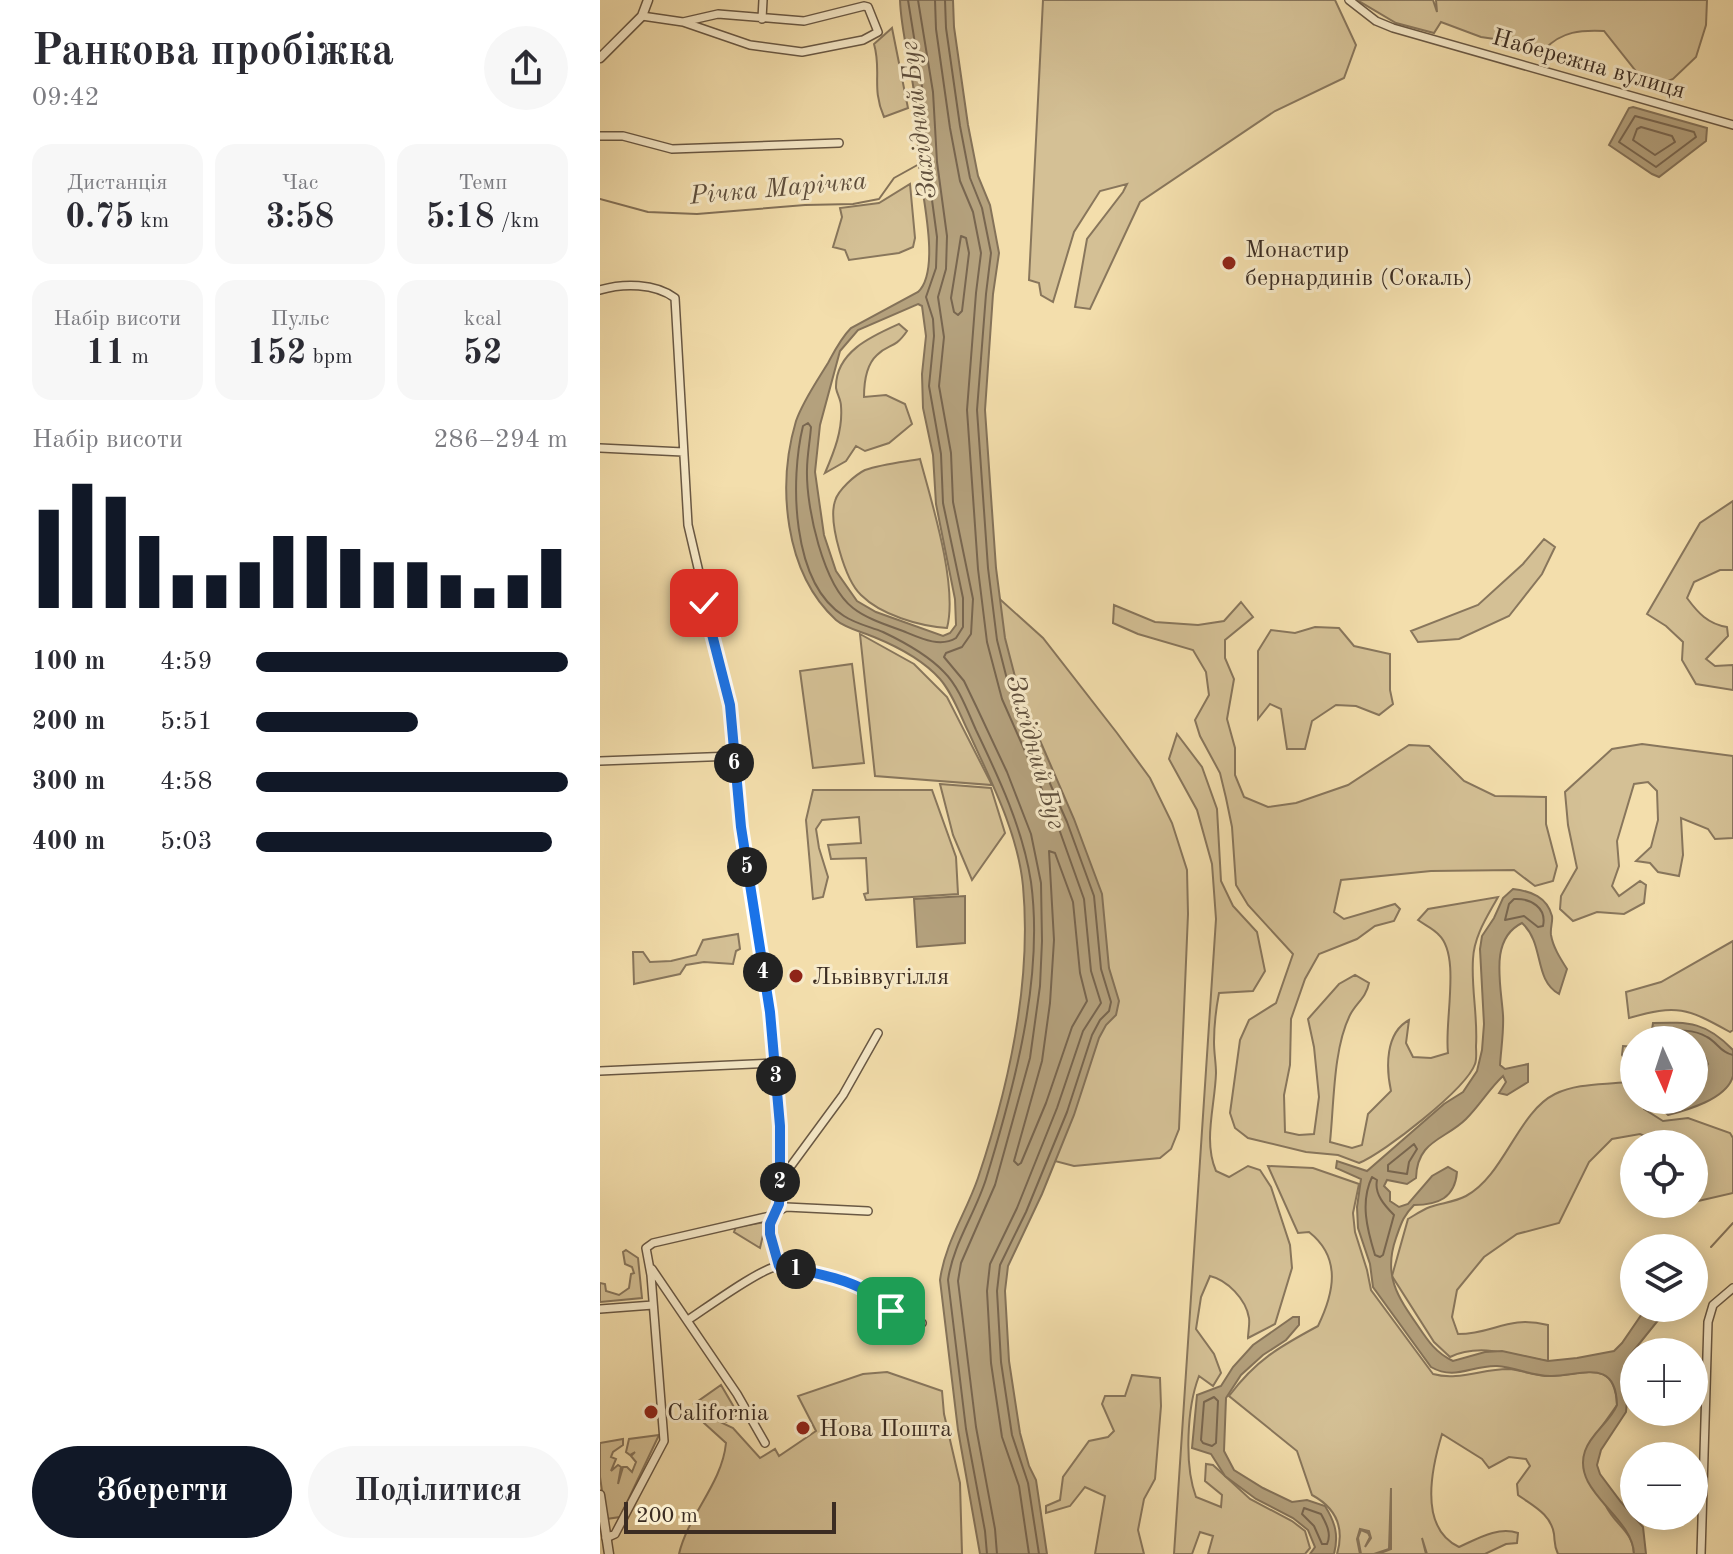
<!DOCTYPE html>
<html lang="uk">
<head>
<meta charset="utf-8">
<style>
	:root { --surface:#fff; --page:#f7f7f7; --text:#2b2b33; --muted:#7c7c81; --accent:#111827 }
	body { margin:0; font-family:"Old Standard TT",serif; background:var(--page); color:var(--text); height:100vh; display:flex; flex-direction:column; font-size:30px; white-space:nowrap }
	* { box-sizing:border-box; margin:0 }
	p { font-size:26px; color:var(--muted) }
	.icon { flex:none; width:44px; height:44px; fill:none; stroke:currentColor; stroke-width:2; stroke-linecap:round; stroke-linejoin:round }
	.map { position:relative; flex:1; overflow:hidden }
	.sheet { display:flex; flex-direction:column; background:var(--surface); width:600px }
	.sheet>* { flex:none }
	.needle { width:52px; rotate:177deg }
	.fabs { position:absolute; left:1020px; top:1026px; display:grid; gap:16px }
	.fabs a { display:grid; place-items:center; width:88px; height:88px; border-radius:50%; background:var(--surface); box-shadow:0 4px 20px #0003; font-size:40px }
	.scale { position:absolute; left:24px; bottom:20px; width:212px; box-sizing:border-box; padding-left:8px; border:4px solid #3b2c22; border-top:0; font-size:22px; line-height:28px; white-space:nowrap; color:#3b2c22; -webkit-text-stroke:6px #f7eac9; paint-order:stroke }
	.pin { position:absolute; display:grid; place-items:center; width:68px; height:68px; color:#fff; margin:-34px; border-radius:16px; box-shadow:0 4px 12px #0006 }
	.km { position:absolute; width:40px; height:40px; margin:-20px; border-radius:50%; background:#222; color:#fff; font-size:22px; line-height:40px; text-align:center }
	.round { display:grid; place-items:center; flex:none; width:84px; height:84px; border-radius:42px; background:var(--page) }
	.headline { display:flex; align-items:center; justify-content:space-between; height:136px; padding:0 32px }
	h1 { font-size:44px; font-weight:600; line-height:60px }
	.stats { display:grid; grid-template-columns:repeat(3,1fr); gap:12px; height:136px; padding:8px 32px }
	.stats div { display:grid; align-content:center; border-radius:20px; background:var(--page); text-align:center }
	.stats b { font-size:34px; font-weight:600 }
	.stats small { font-size:22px; font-weight:400 }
	.stats p { font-size:22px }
	.chart { height:224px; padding:16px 32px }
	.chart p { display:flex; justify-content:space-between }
	.chart svg { width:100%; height:144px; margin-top:8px; stroke:var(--accent); stroke-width:6 }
	.action { display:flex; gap:16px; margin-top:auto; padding:16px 32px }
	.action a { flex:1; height:92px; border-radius:48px; background:var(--accent); color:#fff; font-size:32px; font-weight:600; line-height:92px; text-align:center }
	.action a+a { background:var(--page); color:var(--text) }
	ul { padding:0 32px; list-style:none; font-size:26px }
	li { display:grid; grid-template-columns:128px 96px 1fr; align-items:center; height:60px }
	li i { height:20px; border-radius:10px; background:var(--accent) }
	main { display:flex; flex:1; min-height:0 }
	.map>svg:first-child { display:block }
	.green { fill:#d4c095; stroke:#88765c; stroke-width:2 }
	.water { fill:#b4a17d; stroke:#847259; stroke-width:2; fill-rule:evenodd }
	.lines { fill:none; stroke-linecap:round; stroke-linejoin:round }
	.shore { stroke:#786650; stroke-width:2 }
	.stream { stroke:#847259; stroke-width:2 }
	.minor-casing { stroke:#695844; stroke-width:10 }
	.tertiary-casing { stroke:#695844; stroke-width:11 }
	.minor { stroke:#f7eac9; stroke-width:7 }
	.tertiary { stroke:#f7eac9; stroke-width:8 }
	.route-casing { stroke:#fff; stroke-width:16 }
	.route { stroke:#1a73e8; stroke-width:10 }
	.poi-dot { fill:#8f2418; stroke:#f7eac9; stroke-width:3 }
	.labels { text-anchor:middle; stroke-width:6; stroke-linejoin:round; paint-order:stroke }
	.street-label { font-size:24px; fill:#3b2c22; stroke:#f7eac9 }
	.poi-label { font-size:24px; fill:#3b2c22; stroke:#f7eac9; text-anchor:start }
	.water-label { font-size:26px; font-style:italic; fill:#5f4f3d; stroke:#f7eac9 }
</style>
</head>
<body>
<main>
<section class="sheet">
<div class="headline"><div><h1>Ранкова пробіжка</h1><p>09:42</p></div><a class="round"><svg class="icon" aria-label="share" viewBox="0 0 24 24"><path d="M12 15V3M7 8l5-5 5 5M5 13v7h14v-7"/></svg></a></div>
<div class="stats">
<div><p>Дистанція</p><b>0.75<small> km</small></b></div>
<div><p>Час</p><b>3:58</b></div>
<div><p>Темп</p><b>5:18<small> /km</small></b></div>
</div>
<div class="stats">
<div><p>Набір висоти</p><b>11<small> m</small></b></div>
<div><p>Пульс</p><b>152<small> bpm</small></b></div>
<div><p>kcal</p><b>52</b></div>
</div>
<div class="chart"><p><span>Набір висоти</span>286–294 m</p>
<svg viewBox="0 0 160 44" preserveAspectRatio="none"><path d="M5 44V14M15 44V6M25 44V10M35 44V22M45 44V34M55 44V34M65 44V30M75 44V22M85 44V22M95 44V26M105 44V30M115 44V30M125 44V34M135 44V38M145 44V34M155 44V26"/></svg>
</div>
<ul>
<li><b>100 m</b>4:59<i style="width:100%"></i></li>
<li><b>200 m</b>5:51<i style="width:52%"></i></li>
<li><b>300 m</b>4:58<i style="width:100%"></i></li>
<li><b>400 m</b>5:03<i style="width:95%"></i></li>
</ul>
<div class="action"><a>Зберегти</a><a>Поділитися</a></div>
</section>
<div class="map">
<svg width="1133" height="1554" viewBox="0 0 1133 1554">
	<rect width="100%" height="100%" fill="#f3deac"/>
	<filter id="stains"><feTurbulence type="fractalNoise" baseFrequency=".0025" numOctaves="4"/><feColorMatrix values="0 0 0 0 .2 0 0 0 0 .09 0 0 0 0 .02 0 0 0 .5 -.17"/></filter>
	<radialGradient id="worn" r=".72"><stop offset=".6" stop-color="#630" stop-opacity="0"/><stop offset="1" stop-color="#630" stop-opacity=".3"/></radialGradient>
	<path class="green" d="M443,0H735L756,45L744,78L675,111L540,202L490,309L475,307L487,239L523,192L527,184L500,191L474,232L453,302L441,295L439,283L429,280Z
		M757,0H833L837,12L836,0H1107L1106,25L1096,57L1073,79L1061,84L1043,80L1004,31C981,30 962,31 945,49L922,43L881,37L841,22L834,33L796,23Z
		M292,28L308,108L284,117C271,87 282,72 274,44Z
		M310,184L315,238L313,247L299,253L249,260L245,250L233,247L242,217L240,208L279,203Z
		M299,324L307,331C294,350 289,343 277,355C266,365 264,383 264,397L286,395L305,404L312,424L289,443L265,451L256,446L246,461L225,473C234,452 243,430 241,406C241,400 237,394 236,388C235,352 272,336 299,324Z
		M320,459C332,503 358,586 347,628C319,626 281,615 261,595C245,580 228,522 235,501C238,490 255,475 265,470C282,464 303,462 320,459Z
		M1133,501V570H1120L1094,582L1087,598C1098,613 1108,624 1127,627L1128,636L1106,659L1115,666L1133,665V690L1096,684L1082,660L1083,642L1066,626L1047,614L1100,523Z
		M944,539L955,547L942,574L909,616L859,639L818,642L811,631L878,605L923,564Z
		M393,593L443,638L517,733L550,778L572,823L587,870L588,914L579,1129L571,1149L560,1158L474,1166L451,1160L408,686Z
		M641,602L653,617L625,640V658L634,679L627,719L635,748V775L644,797L668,807L696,803L748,785L809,745L829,746L864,781L895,796L946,797V824L957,866L953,881L935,886L914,870L831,871L741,880L734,912L744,919L795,904L800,909L794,921L775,926L757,939L719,954L705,979L691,1019L690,1065L684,1095L685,1132L699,1135L714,1134L719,1097L714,1047L708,1019L739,984L755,975L769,983C766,998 756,1003 750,1015C733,1049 734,1105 730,1142L752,1148L762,1145L768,1114L791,1091C786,1068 785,1033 809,1020L806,1043L813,1057L831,1058L848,1053C844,1022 861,956 839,935C834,929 825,925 818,920L828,909L898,897C887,917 874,936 873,959C871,988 878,1017 876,1046C876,1051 877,1059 875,1064C866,1089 784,1153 759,1163L738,1155L706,1152L648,1138L635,1128L630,1113L640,1040L649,1020L676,1003L693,954L648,905L636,885L632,827L626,798L620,773L600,736L595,720L609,695L606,672L593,650L538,634L513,623L514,605L555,622L598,625L624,621Z
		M715,627L739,628L754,646L790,654V690L793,704L779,715L756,706L736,705L712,721L705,749H687L681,709L670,704L658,719V651L671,630L695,633Z
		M260,634L314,664L347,697L392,785L275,776Z
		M252,664L264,763L213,768L200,671Z
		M577,734L602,767L617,809L621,881L633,906L657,932L665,971L653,991L619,993C616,1009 614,1026 614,1042C614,1053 616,1063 616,1073C615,1106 603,1141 616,1171L629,1177L648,1166L660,1170L671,1187L690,1245L692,1268L675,1324L648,1338C648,1332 650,1324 649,1318C646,1299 627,1280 610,1276L601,1297L596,1329L614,1354L621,1373L613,1386L599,1376C587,1407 584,1465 596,1497L621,1507L622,1495L605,1481L606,1464L613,1465L650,1499L692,1521L705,1531L710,1548L705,1554H608L613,1536L600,1532L592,1554H574L616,919L612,864L597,810L569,759Z
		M1042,744L1133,756V838L1115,839L1108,829L1081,818L1083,855L1079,876L1058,872L1050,863L1036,861L1051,847L1058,820L1057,791L1048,782L1034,784L1017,841L1019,866L1012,886L1019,896L1040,881L1046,885L1044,903L1024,914L997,912L973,921L960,909L961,896L977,868L968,825L965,792L1012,749Z
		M340,784L391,788L405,833L372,880L353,835Z
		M213,790H332L356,857L358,894L266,900L264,894L268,893L266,858L231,859L228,845L261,843L259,817L222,820L216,829L219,848L228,877L223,897L213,899L206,820Z
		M138,934L140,949L136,951L133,964L104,962L86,965L80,974L34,984L33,952H43L50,962L71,961L96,955L103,940Z
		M1133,941V1030L1130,1032C1087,1008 1077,1004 1029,1018L1026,992L1061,982Z
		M1023,1046L1034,1047V1100H1044V1109L1063,1121L1088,1118L1130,1133L1133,1138V1193L1094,1202V1144H1064L1040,1134L1012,1139L989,1162L959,1223L917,1234L884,1257L857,1290L852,1317L858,1334C895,1334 906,1315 948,1325V1361C916,1356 880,1342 850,1357L834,1342L792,1276L808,1219C815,1215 822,1210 830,1207C841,1203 855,1202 866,1196C904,1176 918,1112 955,1094C978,1083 1002,1085 1027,1082L1031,1069L1022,1055Z
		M668,1166L713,1168L759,1184L753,1213L755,1232L767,1270L771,1290L833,1374C858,1381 882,1369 908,1369C923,1370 936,1376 951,1376C981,1376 1015,1356 1017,1405L988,1446C993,1465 997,1489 1006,1506C1015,1525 1033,1531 1034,1554H958C954,1546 955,1543 954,1534C951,1514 933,1506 918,1495L917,1484L930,1466L926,1459L909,1457L889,1468L882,1459L842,1434C831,1470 819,1528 859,1547C877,1539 898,1526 918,1533L917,1543L906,1544L885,1554H827L822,1538L826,1554H778L791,1549V1488L789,1549L774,1554H761L758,1538L761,1530L768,1533L770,1537L765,1547L771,1538L769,1531L760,1529L757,1539L760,1554H737C745,1527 736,1508 712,1495L697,1451L629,1396C656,1360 679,1347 718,1326C734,1293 742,1258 709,1232L698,1233Z
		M166,1222L160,1248L134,1232L136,1227Z
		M26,1250L38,1258L42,1298L0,1302V1283L5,1284L6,1291L19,1295L29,1288L31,1274L34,1273L32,1267L25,1264L23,1252Z
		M287,1372L342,1391L344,1414L360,1483L362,1554H79C88,1515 122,1484 126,1443L104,1423L108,1416L133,1428L160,1458L175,1449L179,1456L216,1431L198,1396L263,1374Z
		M532,1375L560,1378L561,1406L555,1479L544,1499L538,1530L544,1554H495L505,1496L485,1487L470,1506L446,1513V1506L460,1500L463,1477L489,1441L508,1437L514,1431L502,1404L505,1396H525Z
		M121,1385L138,1414L127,1422L94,1404Z
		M59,1435L20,1517L6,1519L0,1477V1443L23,1439V1445L13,1452L11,1457L16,1459L11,1471L18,1465L21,1467L18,1484L23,1467H27L32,1472L36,1462L31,1456L35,1452L30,1455L26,1452L29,1439Z"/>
	<path class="water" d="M300,0H353L354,27L368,125L378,176L390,205L399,253L393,294L385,410L396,568L405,638L419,692L474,819L502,894L509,968L519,1001L516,1015L506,1025L499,1038L474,1115L442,1194L408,1266L405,1291L409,1361L420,1433L429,1466L436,1480L447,1554H380L358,1430L340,1280C345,1243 366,1213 378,1178C409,1086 432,984 423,886C418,833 391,781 369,733C360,715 353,694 340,679C324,661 296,646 274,637C262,632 245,628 236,620C184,572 177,485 196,421C203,401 217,381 228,363C235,350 241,338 251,328L318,292C341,271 322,195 319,166C317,141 318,116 314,92C310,61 301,31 300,0ZM318,304L322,306L326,336L322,374L323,408L333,455L336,504L355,599L356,625L350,633L343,636L276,612L257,601L236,571L224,535L215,472L220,425L240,351L258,330Z
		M1033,107L1107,128L1106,141L1059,177L1052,174L1009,145L1029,108Z
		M913,889C931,891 947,897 952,916C953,922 950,928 951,935C953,947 960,958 967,969L959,994C933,979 945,944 922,923C889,939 901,984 903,1015C904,1031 901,1049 900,1065L905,1069L928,1064V1082L907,1095L899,1093L906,1082L903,1076C889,1089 880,1105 866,1119C845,1140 817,1140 816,1178L807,1184L787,1180L784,1186L790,1192V1201L799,1207L808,1204L832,1176L848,1167L857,1172C855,1198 838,1205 814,1205C803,1216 801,1224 796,1238C783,1275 797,1296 818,1326C828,1341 836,1353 853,1361L885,1352L902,1351L948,1361L977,1358L1014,1351L1022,1343L1046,1308H1068L1031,1354L1026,1412L1001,1450L997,1465L1000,1474L1021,1502L1043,1527L1046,1554H1034C1033,1516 971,1492 985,1451C991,1433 1010,1422 1017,1405C1016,1357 981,1376 952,1376C933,1377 916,1367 897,1366C872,1365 855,1381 831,1367L773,1287L770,1264L758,1228L757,1207L761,1179L736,1168L737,1161L767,1171L844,1104L863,1092L877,1071L882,1050L884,1024L880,949L882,936L894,918L903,898Z
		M365,896V943L317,947L314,899Z
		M1053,1023C1090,1022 1106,1022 1133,1050C1133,1058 1133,1069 1133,1076C1127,1099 1087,1110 1068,1115L1057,1104L1062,1100H1094V1072L1104,1070L1108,1064L1105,1057L1094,1054V1040H1062L1051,1036Z
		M693,1317H699V1325L686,1340L663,1355L641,1375L626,1398L624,1451L634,1470L663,1488L692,1502L707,1500L725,1506C735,1522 739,1535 734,1554H710L715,1547L708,1530L693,1518L656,1499L625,1476L611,1454L592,1448L597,1395L621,1386L633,1367L653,1345Z"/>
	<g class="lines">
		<path class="shore" d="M308,0L323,93L327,163L337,237L336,268L326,297L333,319L334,336L329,386L341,454L343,503L363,598V627L356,638C340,648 320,638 303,631C287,625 267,619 253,608C223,585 206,507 207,470C207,456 210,441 211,427L208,423L203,426C190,479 191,583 244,616C256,624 271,627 283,632C304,642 328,655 344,672C359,687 367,710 376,730C399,778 423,829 431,882C444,978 414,1088 386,1179C375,1214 353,1244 348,1280L366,1429L385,1531L387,1554
			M318,0L333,92L337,162L347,236L346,269L338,297L344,337L339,386L351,453L353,502L373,599L371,634L362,647L346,653L344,657L364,681L377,708L407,772L431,834L441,883L442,941L440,986L430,1058L395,1185L361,1263L358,1281L376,1427L395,1529L397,1554
			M335,0L336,29L350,128L360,181L373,212L381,253L376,293L367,410L378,569L387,642L402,699L458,826L484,899L491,971L501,1003L483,1031L457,1108L417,1208L390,1264L387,1291L391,1363L402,1437L419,1486L429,1554
			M345,0L346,28L360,126L370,178L382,208L391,253L386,294L377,410L388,568L397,640L411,695L467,822L494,896L501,969L511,1002L509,1011L500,1020L492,1035L467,1112L426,1212L400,1265L397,1291L401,1362L412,1435L428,1483L439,1554
			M1035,116L1094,132L1096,137L1056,167L1019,142Z
			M1041,127L1072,136L1075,142L1055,155L1033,140L1037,129Z
			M361,236L366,238L369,253L362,311L358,315L354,312L351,298Z
			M449,851L455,853L473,902L480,973L487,1001L472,1027L446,1103L421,1163L418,1165L414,1161L442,1061L450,1003L454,940Z
			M914,899C931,898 947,908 943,926L938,927L924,916L905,920L909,904Z
			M1060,1040L1062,1031C1077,1030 1094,1029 1107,1037C1117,1042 1121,1053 1133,1055
			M814,1144L817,1149L809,1162L807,1174L788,1171V1165Z
			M772,1177L777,1180C774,1194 785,1206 794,1215L783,1255L780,1257L775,1255C767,1229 760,1202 772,1177Z
			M614,1397L618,1401L616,1443L612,1446L603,1443L601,1440L604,1402Z
			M704,1508L721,1514C726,1523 732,1534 727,1544H722L714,1526L702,1514Z"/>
		<path class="stream" d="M0,199L48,212L97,214L205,205L253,204L279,199L294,178L321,163
			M1111,1247L1133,1223"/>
		<defs>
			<path id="minor" d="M749,0L776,21L793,28L1133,125
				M42,16L83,22L150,45L202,52L263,40L278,32L268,7L264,6L204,21L118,14L83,22
				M162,19L163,0
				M0,136H23L72,149L239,143
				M0,290C23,283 55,283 75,298L88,525L130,705L141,827L170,1012L180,1126V1180L179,1204L170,1224V1234L179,1266
				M0,448L83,452
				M0,761L134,756
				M0,1071L174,1063
				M182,1178L243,1095L278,1033
				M52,1269L137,1394L165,1443
				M0,1309L53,1305
				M88,1320C105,1309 162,1267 179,1266C198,1265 266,1288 280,1299C289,1306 293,1316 298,1325L322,1323
				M6,1538L15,1534L64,1441L51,1275L46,1248L53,1243L170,1216L186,1207L268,1211
				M1101,1554L1108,1322L1113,1305L1133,1288"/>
			<path id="tertiary" d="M0,58L42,16L48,0
				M0,1495L9,1554"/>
		</defs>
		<use href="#minor" class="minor-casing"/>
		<use href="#tertiary" class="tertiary-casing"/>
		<use href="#minor" class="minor"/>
		<use href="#tertiary" class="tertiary"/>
	</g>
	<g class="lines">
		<defs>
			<path id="route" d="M104,603L130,705L141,827L170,1012L180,1126V1180L179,1204L170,1224V1234L179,1266C215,1273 266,1280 291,1311"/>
		</defs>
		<use href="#route" class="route-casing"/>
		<use href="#route" class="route"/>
	</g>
	<g class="poi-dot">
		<circle cx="629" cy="263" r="8"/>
		<circle cx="196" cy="976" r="8"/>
		<circle cx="51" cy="1412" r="8"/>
		<circle cx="203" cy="1428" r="8"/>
	</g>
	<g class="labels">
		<g class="street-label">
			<text transform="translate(989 63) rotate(16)" y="8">Набережна вулиця</text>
		</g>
		<g class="poi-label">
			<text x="645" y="257">Монастир<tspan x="645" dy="28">бернардинів (Сокаль)</tspan></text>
			<text x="212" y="984">Львіввугілля</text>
			<text x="67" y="1420">California</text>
			<text x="219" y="1436">Нова Пошта</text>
		</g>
		<g class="water-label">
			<text transform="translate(317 120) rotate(-97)" y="9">Західний Буг</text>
			<text transform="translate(178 187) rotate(-5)" y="9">Річка Марічка</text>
			<text transform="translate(437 752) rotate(74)" y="9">Західний Буг</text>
		</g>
	</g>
	<rect width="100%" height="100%" filter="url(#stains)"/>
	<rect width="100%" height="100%" fill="url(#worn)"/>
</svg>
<div class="fabs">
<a><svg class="needle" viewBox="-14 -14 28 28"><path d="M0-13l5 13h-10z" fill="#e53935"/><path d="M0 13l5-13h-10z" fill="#7c7c81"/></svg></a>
<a><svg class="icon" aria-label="locate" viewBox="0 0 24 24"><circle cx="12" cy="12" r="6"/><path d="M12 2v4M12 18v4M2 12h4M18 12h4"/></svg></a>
<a><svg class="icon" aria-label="layers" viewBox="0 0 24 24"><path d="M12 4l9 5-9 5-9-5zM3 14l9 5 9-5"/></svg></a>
<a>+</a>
<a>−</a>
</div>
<div class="scale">200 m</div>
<div class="pin" style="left:291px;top:1311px;background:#1e9e55"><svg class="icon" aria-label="arrive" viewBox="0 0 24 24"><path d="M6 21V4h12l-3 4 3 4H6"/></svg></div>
<div class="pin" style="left:104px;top:603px;background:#d93025"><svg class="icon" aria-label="check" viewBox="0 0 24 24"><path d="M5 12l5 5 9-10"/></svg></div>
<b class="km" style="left:196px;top:1269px">1</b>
<b class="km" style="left:180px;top:1182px">2</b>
<b class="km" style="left:176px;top:1076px">3</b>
<b class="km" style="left:163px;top:972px">4</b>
<b class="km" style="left:147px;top:867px">5</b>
<b class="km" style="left:134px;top:763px">6</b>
</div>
</main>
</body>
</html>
